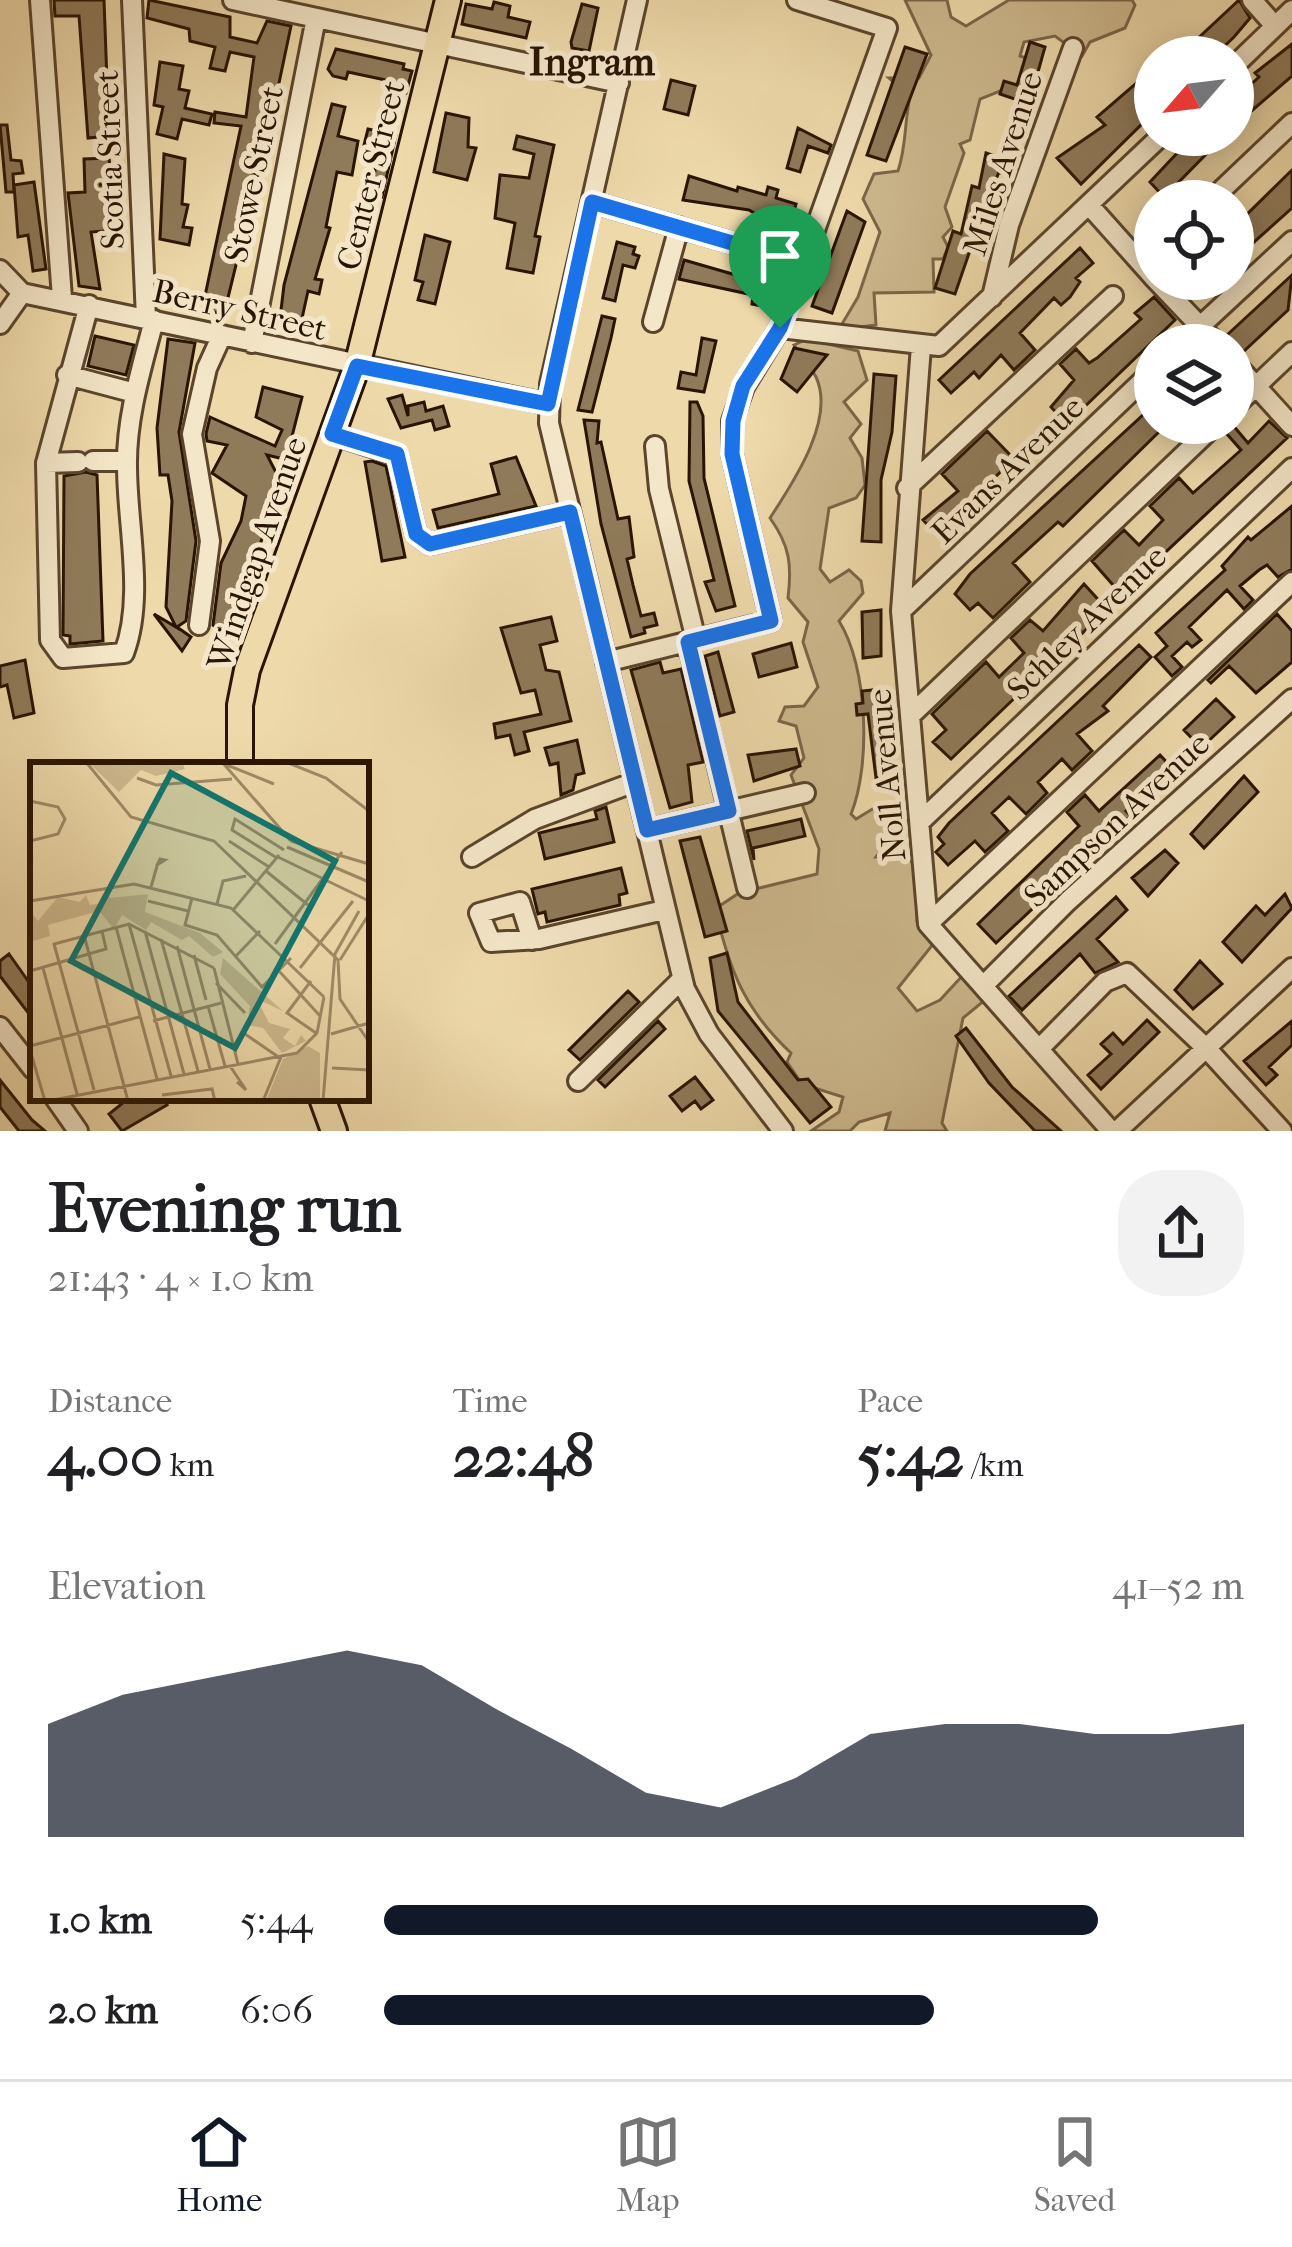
<!DOCTYPE html>
<html lang="en">
<head>
<meta charset="utf-8">
<style>
	:root { --surface:#fff; --page:#f2f2f2; --text:#202124; --muted:#757577; --line:#e0e0e0; --accent:#111827 }
	body { margin:0; font-family:"IM FELL French Canon",serif; background:var(--page); color:var(--text); height:100vh; display:flex; flex-direction:column; font-size:45px; white-space:nowrap }
	* { box-sizing:border-box; margin:0 }
	p { font-size:39px; color:var(--muted) }
	.icon { flex:none; width:66px; height:66px; fill:none; stroke:currentColor; stroke-width:2; stroke-linecap:round; stroke-linejoin:round }
	.map { position:relative; height:1131px; overflow:hidden }
	.sheet { display:flex; flex-direction:column; background:var(--surface); flex:1 }
	.sheet>* { flex:none }
	.needle { width:78px; rotate:242deg }
	.controls { position:absolute; left:1134px; top:36px; display:grid; gap:24px }
	.controls a { display:grid; place-items:center; width:120px; height:120px; border-radius:50%; background:var(--surface); box-shadow:0 6px 30px #0003; font-size:60px }
	.pin { position:absolute; display:grid; place-items:center; width:102px; height:102px; color:#fff; margin:-123px -51px; border-radius:50% 50% 50% 0; rotate:-45deg; box-shadow:0 0 12px #0007 }
	.pin .icon { rotate:45deg }
	.round { display:grid; place-items:center; flex:none; width:126px; height:126px; border-radius:48px; background:var(--page) }
	.overview { display:flex; align-items:center; justify-content:space-between; height:204px; padding:0 48px }
	h1 { font-size:66px; font-weight:700; line-height:90px }
	.metrics { display:grid; grid-template-columns:repeat(3,1fr); gap:18px; height:204px; padding:12px 48px }
	.metrics div { display:grid; align-content:center }
	.metrics b { font-size:60px; font-weight:700 }
	.metrics small { font-size:33px; font-weight:400 }
	.metrics p { font-size:33px }
	.chart { height:336px; padding:24px 48px }
	.chart p { display:flex; justify-content:space-between }
	.chart svg { width:100%; height:216px; margin-top:12px; fill:var(--accent); opacity:.7 }
	ul { padding:0 48px; list-style:none; font-size:39px }
	li { display:grid; grid-template-columns:192px 144px 1fr; align-items:center; height:90px }
	li i { height:30px; border-radius:15px; background:var(--accent) }
	.tab-bar { display:flex; justify-content:space-around; align-items:center; height:168px; border-top:3px solid var(--line); background:var(--surface); font-size:33px; color:var(--muted) }
	.tab-bar a { display:grid; justify-items:center; gap:6px }
	.tab-bar .on { color:var(--accent) }
	.map>svg:first-child { display:block }
	.green { fill:#cdb88d; stroke:#7b6648; stroke-width:3 }
	.building { fill:#8f7a59; stroke:#291402; stroke-width:3 }
	.lines { fill:none; stroke-linecap:round; stroke-linejoin:round }
	.minor-casing { stroke:#5a452c; stroke-width:24 }
	.major-casing { stroke:#291402; stroke-width:30 }
	.minor { stroke:#f4e6c8; stroke-width:18 }
	.major { stroke:#eed9aa; stroke-width:24 }
	.route-casing { stroke:#fff; stroke-width:24 }
	.route { stroke:#1a73e8; stroke-width:15 }
	.labels { text-anchor:middle; stroke-width:10; stroke-linejoin:round; paint-order:stroke }
	.street-label { font-size:33px; fill:#291402; stroke:#f4e6c8 }
	.quarter-label { font-size:39px; font-weight:bold; fill:#291402; stroke:#f4e6c8 }
	.inset-road { fill:none; stroke:#9f8a67; stroke-width:3 }
	.view { fill:#0f766e; fill-opacity:0.15; stroke:#0f766e; stroke-width:6 }
	.inset-edge { fill:none; stroke:#291402; stroke-width:6 }
</style>
</head>
<body>
<div class="map">
<svg width="1292" height="1131" viewBox="0 0 1292 1131">
	<rect width="100%" height="100%" fill="#eed9aa"/>
	<filter id="stains"><feTurbulence type="fractalNoise" baseFrequency=".00167" numOctaves="4"/><feColorMatrix values="0 0 0 0 .2 0 0 0 0 .09 0 0 0 0 .02 0 0 0 .5 -.17"/></filter>
	<radialGradient id="worn" r=".72"><stop offset=".6" stop-color="#630" stop-opacity="0"/><stop offset="1" stop-color="#630" stop-opacity=".3"/></radialGradient>
	<path class="green" d="M905,0H947L951,17L966,26L1009,0H1132L1135,5L1125,28L1090,42L1082,56L1055,36L1024,42L1020,56L1035,61V77L980,99L970,140L960,144L964,153L945,207L952,227L943,237L948,247L943,259H933L934,292L874,293L876,325L851,328L842,324L858,297L880,232L863,199L874,174L898,171C907,144 904,123 910,97L889,78H919L931,55Z
		M807,339L858,351L867,380L844,402L861,424L850,438L862,458L865,485L856,498L829,508L820,569L830,582L849,570L861,581L863,593L839,621C868,667 871,765 851,814L856,819L879,805L910,814L876,857L903,856L920,867L917,922L934,943L898,988L917,1011L940,1000L964,974L997,990L963,1018L942,1123L947,1131H885L890,1113L859,1122L850,1131H811L839,1112L843,1097L802,1084L787,1062L791,1053C744,1009 730,971 715,909L739,893L817,874L819,849L791,775L804,758L796,726L779,721L785,707L804,706L818,687L803,642L808,622L788,598C792,565 790,546 770,518C792,484 836,420 816,377C810,366 801,355 794,345Z"/>
	<path class="building" d="M54,0H104L109,136L88,138L79,16H55Z
		M149,0L230,17V37L257,43L267,21L291,26L275,102L263,121L253,174L258,175L224,314L202,310L241,126L214,123L215,112L246,117L254,57L230,52L225,71L210,68L215,47L190,41L189,29L147,18Z
		M1239,0L1250,18L1234,37L1213,57H1178Z
		M494,2L510,6L508,17L530,22L526,38L462,24L466,4L492,9Z
		M582,4L598,8L589,51L572,48L571,42Z
		M1030,42L1045,47L1029,104L1000,94L1004,81L1017,85Z
		M1292,44V76L1233,127V101L1259,77L1255,73Z
		M905,47L927,54L886,161L867,155Z
		M336,49L404,64L403,69L412,71L406,93L388,88L390,81L348,72L346,79L333,76L328,69Z
		M160,62L183,66L179,89L189,91L185,108L212,114L209,125L182,119L177,139L157,134L163,107L154,105Z
		M1155,67V111L1081,184L1057,158L1105,125L1097,117Z
		M671,80L695,86L688,115L664,109Z
		M332,104L345,107L338,136L358,141L352,175L337,172L326,227L330,228L315,279L322,280L319,294L308,291L299,332L279,327L284,285Z
		M446,113L469,118L468,147L476,148L467,180L434,172Z
		M0,125H7L11,160L21,161L23,173L13,174L14,192H6Z
		M798,128L831,145L828,153L808,146L800,172L787,168Z
		M368,129L396,135L382,197L371,195L378,152L363,149Z
		M1194,135H1225L1164,197L1150,182Z
		M517,136L554,145L535,236L540,237L533,273L507,268L515,223L495,218L500,175L529,178L534,154L514,149Z
		M986,153L1009,161L1004,174L999,172L986,204L955,294L935,288L953,231L961,234L972,186L979,188Z
		M164,154L185,159L182,204L188,205L183,227L192,228L189,245L160,239Z
		M109,158L116,230L91,232L100,289L79,286L68,193L85,192L84,159Z
		M1292,170V208L1233,261V228Z
		M689,176L737,191L738,187L766,195L768,187L778,190L776,198L796,204L791,221L771,216L769,222L749,210L683,200Z
		M34,182L46,269L33,271L28,235L18,237L14,185Z
		M847,211L865,222L832,313L812,306Z
		M425,235L450,242L435,304L418,300L423,282L415,280Z
		M617,242L635,247L633,254L639,256L635,268L623,265L615,301L603,298Z
		M1080,248L1093,263L1076,278L1080,282L1070,297L1061,305L1054,298L1020,333L1035,350L1014,370L1001,355L979,378L974,372L951,393L939,380Z
		M684,260L774,286L771,299L766,307L752,304L753,295L679,279Z
		M1292,275L1288,310L1243,352L1233,348L1227,335Z
		M1154,297L1175,320L1079,412L1076,408L1063,420L1051,407L1074,380L1060,364L1076,349L1089,363L1097,358L1141,319L1135,313Z
		M602,316L615,319L611,338L592,412L578,410Z
		M95,336L134,345L126,375L88,366Z
		M702,338L716,341L704,392L678,388L681,372L696,375Z
		M168,339L195,343L179,432L196,541L186,621L177,627L191,637L182,651L154,614L176,627L166,607L172,501L168,475H160L157,428Z
		M794,348L827,355L797,392L781,379Z
		M874,374L896,376L892,432L881,480V542L862,541Z
		M263,387L302,397L288,452L297,456L296,462L267,455L281,482L280,503L273,521L268,520L241,604L223,633L213,625L221,563L241,521L246,496L212,473L227,445L207,441L206,434L210,417L275,446L282,430L256,417Z
		M402,395L408,416V406L424,402L426,411L443,406L449,426L435,430L432,420L401,428L388,399Z
		M690,402H697L703,416L704,478L735,606L716,611L705,582L714,580L689,481Z
		M1155,404V423H1168L1063,526L1058,522L1013,563L1030,582L993,618L978,603L970,610L955,594L970,574Z
		M584,420L599,421L597,443L601,442L618,519L629,517L634,557L627,559L633,585L641,616L654,613L657,625L644,628L645,633L631,637L601,524Z
		M1269,421L1287,438L1121,594L1092,561L1124,530L1139,545L1163,520L1150,506L1179,478L1193,493L1241,450L1226,433L1231,423L1248,443Z
		M987,431L1014,459L988,484L995,490L941,539L923,520L958,491L942,474Z
		M516,457L536,506L438,528L433,510L499,494L491,464Z
		M372,461L386,466L405,557L382,561L365,462Z
		M86,472L97,475L103,641L70,644V636L63,635L64,476Z
		M1292,506V569L1278,577L1267,565L1259,570L1240,586L1253,600L1244,609L1227,590L1189,627L1201,640L1192,647L1187,642L1172,656L1182,667L1172,676L1155,657L1167,646L1156,633L1225,570L1222,566L1248,537L1251,540Z
		M1084,584L1104,606L1094,615L1097,619L951,759L933,742L946,730L932,714L986,662L999,677L1024,653L1011,638L1030,620L1043,631Z
		M881,610V656L863,658L862,612Z
		M1277,614L1292,631V662L1256,693L1229,666L1211,683L1208,680Z
		M551,617L557,641L540,645L546,670L559,672L571,721L524,732L529,751L515,755L510,735L496,738L494,724L541,714L535,690L521,693L501,628Z
		M791,643L797,667L759,677L753,654Z
		M1139,645L1151,657L1103,706L1108,711L1077,734L1092,751L1072,770L1062,759L1038,782L1047,793L1026,814L1009,797L992,813L1008,831L985,852L975,841L948,865L936,852L944,844L938,837L949,823Z
		M718,652L734,712L720,716L705,656Z
		M25,660L34,713L14,718L7,685L0,687V666Z
		M660,662L663,673L681,669L703,762L688,765L692,802L670,808L631,670Z
		M882,689L891,776L876,778L868,714L857,715L856,704L863,703L862,691Z
		M1216,699L1234,717L1201,748L1184,730Z
		M577,740L584,773L576,775L573,790L561,795L558,763L550,765L545,748Z
		M796,749L800,766L754,781L748,755Z
		M1160,755L1176,772L1157,791L1152,786L1126,811L1131,816L996,943L978,924L1079,826L1067,812L1085,795L1099,811Z
		M1244,776L1258,792L1204,848L1191,834Z
		M606,807L614,842L545,859L539,833L597,819L595,811Z
		M801,819L805,836L753,848L754,860L747,831Z
		M700,837L727,931L705,937L680,841Z
		M1165,850L1178,863L1148,896L1132,878Z
		M621,868L627,893L619,895L620,905L547,922L545,912L538,914L532,889Z
		M1285,894L1292,908L1242,962L1223,942L1256,906L1265,915Z
		M1116,897L1127,910L1097,939L1118,962L1095,973L1080,954L1022,1010L1009,996Z
		M727,953L738,1002L798,1080L808,1079L831,1107L810,1123L718,1011L710,958Z
		M9,954L33,988V1019L0,976V961Z
		M1200,961L1222,984L1193,1009L1175,990Z
		M628,991L639,1002L580,1060L569,1050Z
		M1147,1020L1159,1032L1101,1089L1088,1075L1111,1054L1101,1044L1113,1033L1123,1044Z
		M658,1021L665,1029L605,1087L598,1080Z
		M1292,1021V1045L1269,1067L1277,1075L1266,1085L1244,1061Z
		M966,1028L1012,1087L1061,1131H1035L989,1083L956,1036Z
		M695,1077L713,1100L701,1109L695,1101L682,1111L670,1096Z
		M0,1080L32,1120L45,1131H19L0,1107Z
		M129,1098H163L167,1105L122,1131L109,1114Z"/>
	<g class="lines">
		<defs>
			<path id="minor" d="M40,0L62,298
				M132,0L146,318
				M233,0L619,83
				M637,0L550,384L549,423L685,989L709,1034L783,1131
				M1252,0L1275,26
				M1233,67L1292,10
				M1210,201L1292,123
				M592,202L804,264
				M1089,205L1155,279
				M0,270L22,293L548,404
				M1155,279L1218,345
				M992,297L1009,225L1073,48
				M89,305L46,463L50,640L63,658L124,653C145,597 127,525 127,467C126,417 142,367 154,320
				M653,322L679,227
				M0,324L22,293
				M780,328L939,346L1162,135
				M252,343L316,18
				M1180,345L1292,241
				M921,346L901,611L928,924L1111,1131
				M1233,361L1292,426
				M67,375L135,393
				M1233,408L1292,352
				M332,434L397,455L416,534L430,544L570,512
				M655,446L659,489L696,640
				M93,461H126
				M46,463L78,462
				M907,488L1113,296
				M901,611L1155,369
				M199,625L210,541L192,434L207,368L222,335
				M688,642L747,888
				M606,662L771,621L732,454V421L744,387L780,328L887,28L797,0
				M911,715L1217,423
				M921,821L1292,468
				M647,830L805,793
				M472,857L535,819L635,782
				M928,924L1292,582
				M532,940L520,902L479,913L491,942L539,939L664,910
				M983,986L1068,901L1292,699
				M0,1027L33,1069
				M1039,1049L1105,982L1127,973L1208,1050L1282,1131
				M578,1081L682,979
				M55,1098L78,1131
				M1117,1131L1292,968"/>
			<path id="major" d="M240,765V705L247,670L357,366L448,0
				M322,1098L334,1131"/>
		</defs>
		<use href="#minor" class="minor-casing"/>
		<use href="#major" class="major-casing"/>
		<use href="#minor" class="minor"/>
		<use href="#major" class="major"/>
	</g>
	<g class="lines">
		<defs>
			<path id="route" d="M592,202L804,264L780,328L743,386L733,421L732,454L771,621L688,642L729,811L647,830L570,512L430,544L416,534L397,454L332,434L357,366L548,404Z"/>
		</defs>
		<use href="#route" class="route-casing"/>
		<use href="#route" class="route"/>
	</g>
	<g class="labels">
		<g class="street-label">
			<text transform="translate(109 160) rotate(-92)" y="12">Scotia Street</text>
			<text transform="translate(1002 163) rotate(-72)" y="12">Miles Avenue</text>
			<text transform="translate(253 174) rotate(-78)" y="12">Stowe Street</text>
			<text transform="translate(370 175) rotate(-76)" y="12">Center Street</text>
			<text transform="translate(240 309) rotate(13)" y="12">Berry Street</text>
			<text transform="translate(1007 469) rotate(-44)" y="12">Evans Avenue</text>
			<text transform="translate(256 553) rotate(-71)" y="12">Windgap Avenue</text>
			<text transform="translate(1086 622) rotate(-44)" y="12">Schley Avenue</text>
			<text transform="translate(886 775) rotate(-95)" y="12">Noll Avenue</text>
			<text transform="translate(1116 819) rotate(-43)" y="12">Sampson Avenue</text>
		</g>
		<g class="quarter-label">
			<text x="592" y="75">Ingram</text>
		</g>
	</g>
	<g transform="translate(30 762)">
		<rect width="339" height="339" fill="#eed9aa"/>
		<path d="M58,0H152L155,7L126,14L111,8L89,30ZM78,128L80,136L118,132L115,150L170,171L193,190L183,195L159,174L152,178L121,160L116,168L92,153L84,167L69,149L18,163L20,174L0,180V149L8,159L28,135L50,140L56,133L60,143L74,141ZM193,196L253,249L227,237L239,261L260,267L253,276L265,284L271,273L276,279L252,291L233,266L217,263L220,244L190,212ZM278,284L290,291V339H236L253,297Z" fill="#cdb88d"/>
		<path class="inset-road" d="M56,0L101,55L184,79L308,198L310,237L339,280M192,0L261,79M256,0L296,16L339,49M192,1L244,22M107,16L126,23L202,17M0,39L28,45L35,57L28,72L0,79M199,79L239,105M261,79L339,102M257,85L339,120M248,95L339,139M247,96L202,68L205,57L254,88M236,109L278,143M121,125L127,104V103L130,97L135,98L127,103M162,136L155,163L187,173L232,225L261,196M0,139L104,122L201,146L294,235M118,139L158,149M187,142L193,119L216,114M204,147L249,93M99,162L141,314M86,165L127,317M115,169L154,312M54,173L98,339M131,177L168,309M245,182L312,90M147,184L180,307M164,193L176,238M205,195L230,169M310,198L339,152M13,206L47,332M184,206L208,302M270,206L323,139M0,209L76,187L72,169M249,209L291,255M281,219L257,251L286,271M186,221L215,251M178,244L195,304M123,259L191,241M215,272L247,294M301,272L339,261M0,284L109,255M0,288L15,339M200,304L216,328L207,320M302,306L339,308M64,328L24,182L99,162L184,206M132,333L182,327L185,339M18,339L267,291L287,271L294,235M233,339L251,295M293,339L305,192L329,149"/>
		<path class="view" d="M141,11L305,99L205,286L41,199Z"/>
		<rect width="339" height="339" class="inset-edge"/>
	</g>
	<rect width="100%" height="100%" filter="url(#stains)"/>
	<rect width="100%" height="100%" fill="url(#worn)"/>
</svg>
<div class="controls">
<a><svg class="needle" viewBox="-14 -14 28 28"><path d="M0-13l5 13h-10z" fill="#e53935"/><path d="M0 13l5-13h-10z" fill="#757577"/></svg></a>
<a><svg class="icon" aria-label="locate" viewBox="0 0 24 24"><circle cx="12" cy="12" r="6"/><path d="M12 2v4M12 18v4M2 12h4M18 12h4"/></svg></a>
<a><svg class="icon" aria-label="layers" viewBox="0 0 24 24"><path d="M12 4l9 5-9 5-9-5zM3 14l9 5 9-5"/></svg></a>
</div>
<div class="pin" style="left:780px;top:328px;background:#1e9e55"><svg class="icon" aria-label="arrive" viewBox="0 0 24 24"><path d="M6 21V4h12l-3 4 3 4H6"/></svg></div>
</div>
<section class="sheet">
<div class="overview"><div><h1>Evening run</h1><p>21:43 · 4 × 1.0 km</p></div><a class="round"><svg class="icon" aria-label="share" viewBox="0 0 24 24"><path d="M12 15V3M7 8l5-5 5 5M5 13v7h14v-7"/></svg></a></div>
<div class="metrics">
<div><p>Distance</p><b>4.00<small> km</small></b></div>
<div><p>Time</p><b>22:48</b></div>
<div><p>Pace</p><b>5:42<small> /km</small></b></div>
</div>
<div class="chart"><p><span>Elevation</span>41–52 m</p>
<svg viewBox="0 0 160 44" preserveAspectRatio="none"><path d="M0 44V21L10 15L20 12L30 9L40 6L50 9L60 18L70 26L80 35L90 38L100 32L110 23L120 21L130 21L140 23L150 23L160 21V44z"/></svg>
</div>
<ul>
<li><b>1.0 km</b>5:44<i style="width:83%"></i></li>
<li><b>2.0 km</b>6:06<i style="width:64%"></i></li>
</ul>
</section>
<nav class="tab-bar">
<a class="on"><svg class="icon" aria-label="home" viewBox="0 0 24 24"><path d="M3 11l9-7 9 7M6 9v11h12V9"/></svg>Home</a>
<a><svg class="icon" aria-label="map" viewBox="0 0 24 24"><path d="M3 6l6-2 6 2 6-2v14l-6 2-6-2-6 2zM9 4v14M15 6v14"/></svg>Map</a>
<a><svg class="icon" aria-label="saved" viewBox="0 0 24 24"><path d="M7 4h10v16l-5-4-5 4z"/></svg>Saved</a>
</nav>
</body>
</html>
